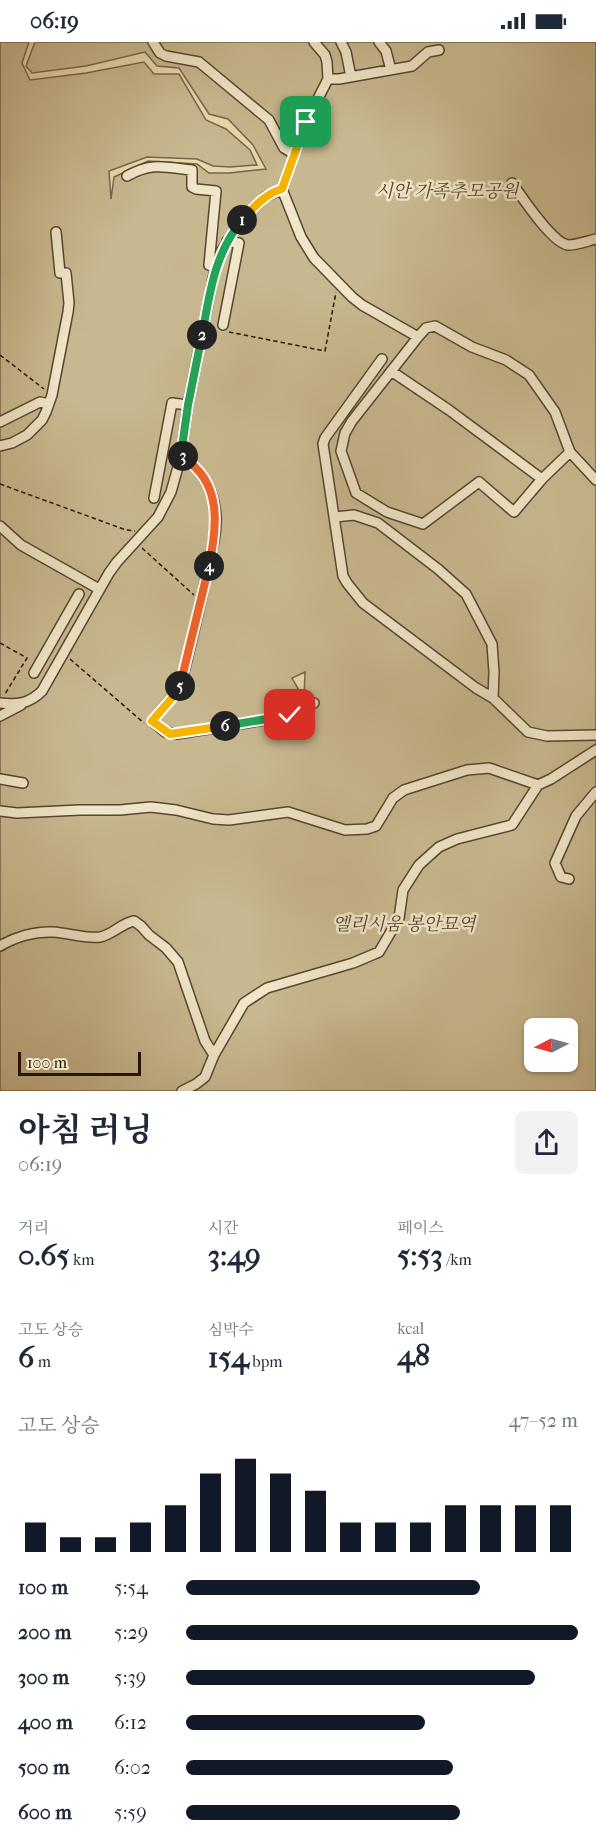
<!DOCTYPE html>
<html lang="ko">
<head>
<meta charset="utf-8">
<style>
	:root { --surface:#fff; --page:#f2f2f3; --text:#1f2937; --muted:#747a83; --accent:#111827 }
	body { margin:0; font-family:"IM FELL French Canon","Noto Serif KR",serif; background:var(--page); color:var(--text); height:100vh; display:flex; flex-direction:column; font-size:22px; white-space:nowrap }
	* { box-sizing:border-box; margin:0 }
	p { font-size:20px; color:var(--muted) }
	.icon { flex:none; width:33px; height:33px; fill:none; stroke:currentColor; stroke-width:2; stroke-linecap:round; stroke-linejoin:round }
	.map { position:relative; height:1049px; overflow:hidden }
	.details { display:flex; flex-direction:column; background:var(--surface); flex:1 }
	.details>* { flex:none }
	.needle { width:39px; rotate:264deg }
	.controls { position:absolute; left:524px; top:976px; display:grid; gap:12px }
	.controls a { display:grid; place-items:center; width:54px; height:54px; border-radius:9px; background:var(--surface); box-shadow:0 2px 4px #0004; font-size:30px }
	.scale { position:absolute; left:18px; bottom:15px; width:123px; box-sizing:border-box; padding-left:6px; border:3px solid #291407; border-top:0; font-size:16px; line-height:21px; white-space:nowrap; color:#291407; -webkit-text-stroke:4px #f0e6c8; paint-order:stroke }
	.pin { position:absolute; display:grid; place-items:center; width:51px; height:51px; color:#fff; margin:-26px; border-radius:12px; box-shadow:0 3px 9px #0006 }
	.km { position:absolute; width:30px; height:30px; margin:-15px; border-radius:50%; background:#222; color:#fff; font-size:16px; line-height:30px; text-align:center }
	.round { display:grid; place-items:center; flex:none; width:63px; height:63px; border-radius:9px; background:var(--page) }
	.summary { display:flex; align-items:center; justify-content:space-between; height:102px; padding:0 18px }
	h1 { font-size:33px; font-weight:700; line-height:45px }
	.stats { display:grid; grid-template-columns:repeat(3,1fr); gap:9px; height:102px; padding:6px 18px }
	.stats div { display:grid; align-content:center }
	.stats b { font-size:30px; font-weight:700 }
	.stats small { font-size:16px; font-weight:400 }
	.stats p { font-size:16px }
	.chart { height:168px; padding:12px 18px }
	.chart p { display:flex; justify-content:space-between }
	.chart svg { width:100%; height:108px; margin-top:6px; stroke:var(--accent); stroke-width:6 }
	ul { padding:0 18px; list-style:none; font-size:20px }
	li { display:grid; grid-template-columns:96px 72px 1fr; align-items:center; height:45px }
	li i { height:15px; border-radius:8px; background:var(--accent) }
	.status { display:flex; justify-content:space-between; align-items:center; height:42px; padding:0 30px; background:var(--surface); direction:ltr }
	.status svg { height:16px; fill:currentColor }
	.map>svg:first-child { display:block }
	.green { fill:#c8b88f; stroke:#78664b; stroke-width:1.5; fill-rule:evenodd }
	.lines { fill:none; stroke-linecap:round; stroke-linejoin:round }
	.minor-casing { stroke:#594530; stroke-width:12 }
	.path { stroke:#291407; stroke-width:1.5; stroke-dasharray:4.5 3; stroke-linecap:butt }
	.minor { stroke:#f0e6c8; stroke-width:9 }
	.split-1-casing { stroke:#fff; stroke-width:12 }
	.split-2-casing { stroke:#fff; stroke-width:12 }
	.split-3-casing { stroke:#fff; stroke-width:12 }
	.split-4-casing { stroke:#fff; stroke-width:12 }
	.split-5-casing { stroke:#fff; stroke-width:12 }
	.split-6-casing { stroke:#fff; stroke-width:12 }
	.split-7-casing { stroke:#fff; stroke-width:12 }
	.split-1 { stroke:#f5b400; stroke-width:8 }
	.split-2 { stroke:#22a559; stroke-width:8 }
	.split-3 { stroke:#22a559; stroke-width:8 }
	.split-4 { stroke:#f0652b; stroke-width:8 }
	.split-5 { stroke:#f0652b; stroke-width:8 }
	.split-6 { stroke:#f5b400; stroke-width:8 }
	.split-7 { stroke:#22a559; stroke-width:8 }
	.labels { text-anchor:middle; stroke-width:5; stroke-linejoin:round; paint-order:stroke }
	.park-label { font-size:18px; font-style:italic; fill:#594530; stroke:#f0e6c8 }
</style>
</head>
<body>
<div class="status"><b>06:19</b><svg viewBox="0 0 49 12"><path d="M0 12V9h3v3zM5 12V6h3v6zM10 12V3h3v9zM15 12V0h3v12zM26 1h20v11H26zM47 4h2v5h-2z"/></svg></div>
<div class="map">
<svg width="596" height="1049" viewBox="0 0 596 1049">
	<rect width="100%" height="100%" fill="#e8d9ab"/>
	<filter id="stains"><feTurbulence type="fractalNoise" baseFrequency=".00333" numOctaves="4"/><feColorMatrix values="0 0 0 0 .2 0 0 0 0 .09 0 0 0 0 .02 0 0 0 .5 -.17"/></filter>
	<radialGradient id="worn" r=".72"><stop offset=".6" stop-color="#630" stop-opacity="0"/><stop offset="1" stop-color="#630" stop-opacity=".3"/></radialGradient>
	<path class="green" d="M0,0H29L22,21L30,38L86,31L144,20L154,32H179L206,78L226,87L250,108L257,123L230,125L213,124L197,117L147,115L109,129L111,157L114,135L148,119L197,122L209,131H229L266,127L253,103L228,77L209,72L179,26L157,24L145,10L86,24L32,31L26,24L35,0H596V1049H0ZM305,630L304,657L292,636ZM534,987H567V1020H534Z"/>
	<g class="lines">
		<defs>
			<path id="minor" d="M153,0L160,11L166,14L199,20L269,78L284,106L294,112
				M314,0L325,13L327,20L328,37L306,80L282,147L301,195L314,216L352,255L362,263L418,295
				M341,0L346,10L351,35
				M379,0L386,9L391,28
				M328,37H339L412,24L428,10L439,8
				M127,134C152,120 164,125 192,128V145L196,147L216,149L209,223L216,226
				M512,141C522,155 552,201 568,203C577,203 587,199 596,197
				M223,283L239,201L227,199
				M382,317L325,396L323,402L343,534L347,541L363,561L476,646L493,656L528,690L547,694L596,693
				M391,329L449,368L542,437
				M0,380L40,360L49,362
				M0,404L12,401L27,393L42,378L46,370L52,353L68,270L69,261L66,231H60L56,190
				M570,410L555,370L529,333L506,318L472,305L435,284L426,286L418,295L352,379L345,391L341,409L356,451L387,470L423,482L479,440L514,470L542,437L570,410L596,438
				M183,416C204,429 214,450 216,474C217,493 211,511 207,529C200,566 191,602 182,638L178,648L152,679L165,690L177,692L283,675C295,671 300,661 314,661
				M154,456L172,361L188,363
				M335,475L354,473L378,481L438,527L466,552L492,602L494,630L493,656
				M0,484L21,503L99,547
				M34,631L79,552
				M0,661C17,663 29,662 42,649L109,531L117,520L158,475L171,450L178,425L183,416L182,405L188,363L213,236L221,210L242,177L265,155L282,147
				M0,674L21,663
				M0,737L23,741
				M0,769L17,771L80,768H120L151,765L176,768L213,777L229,778L288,770L345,788L367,787L376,784L393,756L404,748L467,728L489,726L538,743L551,737L596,708
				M569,837L561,835L555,821L576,774L596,750
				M0,904C15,895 35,889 53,890C69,891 85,897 100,895C112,893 122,881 134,879L141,884L149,893L166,906L178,920L205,999L214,1013
				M182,1049L196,1042L205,1035L214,1013L244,961L267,946L353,921L379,910L399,876L403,848L419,823L439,805L457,797L512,783L538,743"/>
		</defs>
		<use href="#minor" class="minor-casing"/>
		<path class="path" d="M229,290L325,309L336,250
			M0,313L44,347
			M0,442L126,488L135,489
			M142,506L194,553
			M0,601L27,616L5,652
			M70,617L144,681"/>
		<use href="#minor" class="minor"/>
	</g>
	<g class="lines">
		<defs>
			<path id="split-1" d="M242,178C254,165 265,152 282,147L306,80"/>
			<path id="split-2" d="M202,293C210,250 214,213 242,178"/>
			<path id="split-3" d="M183,414L182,405L188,363L202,293"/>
			<path id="split-4" d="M183,414V416C223,440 217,486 209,524"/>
			<path id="split-5" d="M180,644L209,524"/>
			<path id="split-6" d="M180,644L172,656L152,679L170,692L225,684"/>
			<path id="split-7" d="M225,684L290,673"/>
		</defs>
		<use href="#split-1" class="split-1-casing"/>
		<use href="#split-2" class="split-2-casing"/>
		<use href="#split-3" class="split-3-casing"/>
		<use href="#split-4" class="split-4-casing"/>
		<use href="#split-5" class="split-5-casing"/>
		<use href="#split-6" class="split-6-casing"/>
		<use href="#split-7" class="split-7-casing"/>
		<use href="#split-1" class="split-1"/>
		<use href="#split-2" class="split-2"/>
		<use href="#split-3" class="split-3"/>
		<use href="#split-4" class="split-4"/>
		<use href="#split-5" class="split-5"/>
		<use href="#split-6" class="split-6"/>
		<use href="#split-7" class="split-7"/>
	</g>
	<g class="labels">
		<g class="park-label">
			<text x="447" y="155">시안 가족추모공원</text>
			<text x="404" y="888">엘리시움 봉안묘역</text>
		</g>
	</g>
	<rect width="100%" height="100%" filter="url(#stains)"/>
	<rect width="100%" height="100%" fill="url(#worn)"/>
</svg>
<div class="controls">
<a><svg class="needle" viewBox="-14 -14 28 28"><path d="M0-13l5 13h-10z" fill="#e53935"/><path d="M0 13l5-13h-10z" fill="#747a83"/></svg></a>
</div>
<div class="scale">100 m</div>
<div class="pin" style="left:306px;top:80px;background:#1e9e55"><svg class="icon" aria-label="arrive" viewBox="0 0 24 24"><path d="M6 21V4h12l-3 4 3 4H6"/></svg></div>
<div class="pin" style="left:290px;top:673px;background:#d93025"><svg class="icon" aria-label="check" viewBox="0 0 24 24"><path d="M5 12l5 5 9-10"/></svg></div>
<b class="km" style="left:242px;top:178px">1</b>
<b class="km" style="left:202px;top:293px">2</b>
<b class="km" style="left:183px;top:414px">3</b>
<b class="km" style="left:209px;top:524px">4</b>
<b class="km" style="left:180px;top:644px">5</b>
<b class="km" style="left:225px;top:684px">6</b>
</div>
<section class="details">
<div class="summary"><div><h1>아침 러닝</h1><p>06:19</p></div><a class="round"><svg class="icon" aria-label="share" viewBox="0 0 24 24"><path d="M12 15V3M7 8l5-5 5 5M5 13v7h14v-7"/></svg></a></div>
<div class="stats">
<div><p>거리</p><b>0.65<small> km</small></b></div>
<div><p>시간</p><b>3:49</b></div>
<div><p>페이스</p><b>5:53<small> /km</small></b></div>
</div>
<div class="stats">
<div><p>고도 상승</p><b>6<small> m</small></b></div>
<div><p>심박수</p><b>154<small> bpm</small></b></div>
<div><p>kcal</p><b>48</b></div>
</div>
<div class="chart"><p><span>고도 상승</span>47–52 m</p>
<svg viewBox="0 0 160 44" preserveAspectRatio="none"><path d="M5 44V32M15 44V38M25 44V38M35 44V32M45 44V25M55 44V12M65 44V6M75 44V12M85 44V19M95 44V32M105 44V32M115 44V32M125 44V25M135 44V25M145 44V25M155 44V25"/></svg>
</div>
<ul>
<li><b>100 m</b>5:54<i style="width:75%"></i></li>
<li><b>200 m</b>5:29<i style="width:100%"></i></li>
<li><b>300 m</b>5:39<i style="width:89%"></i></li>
<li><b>400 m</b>6:12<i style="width:61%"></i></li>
<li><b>500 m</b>6:02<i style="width:68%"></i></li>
<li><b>600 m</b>5:59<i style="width:70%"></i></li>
</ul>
</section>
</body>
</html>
